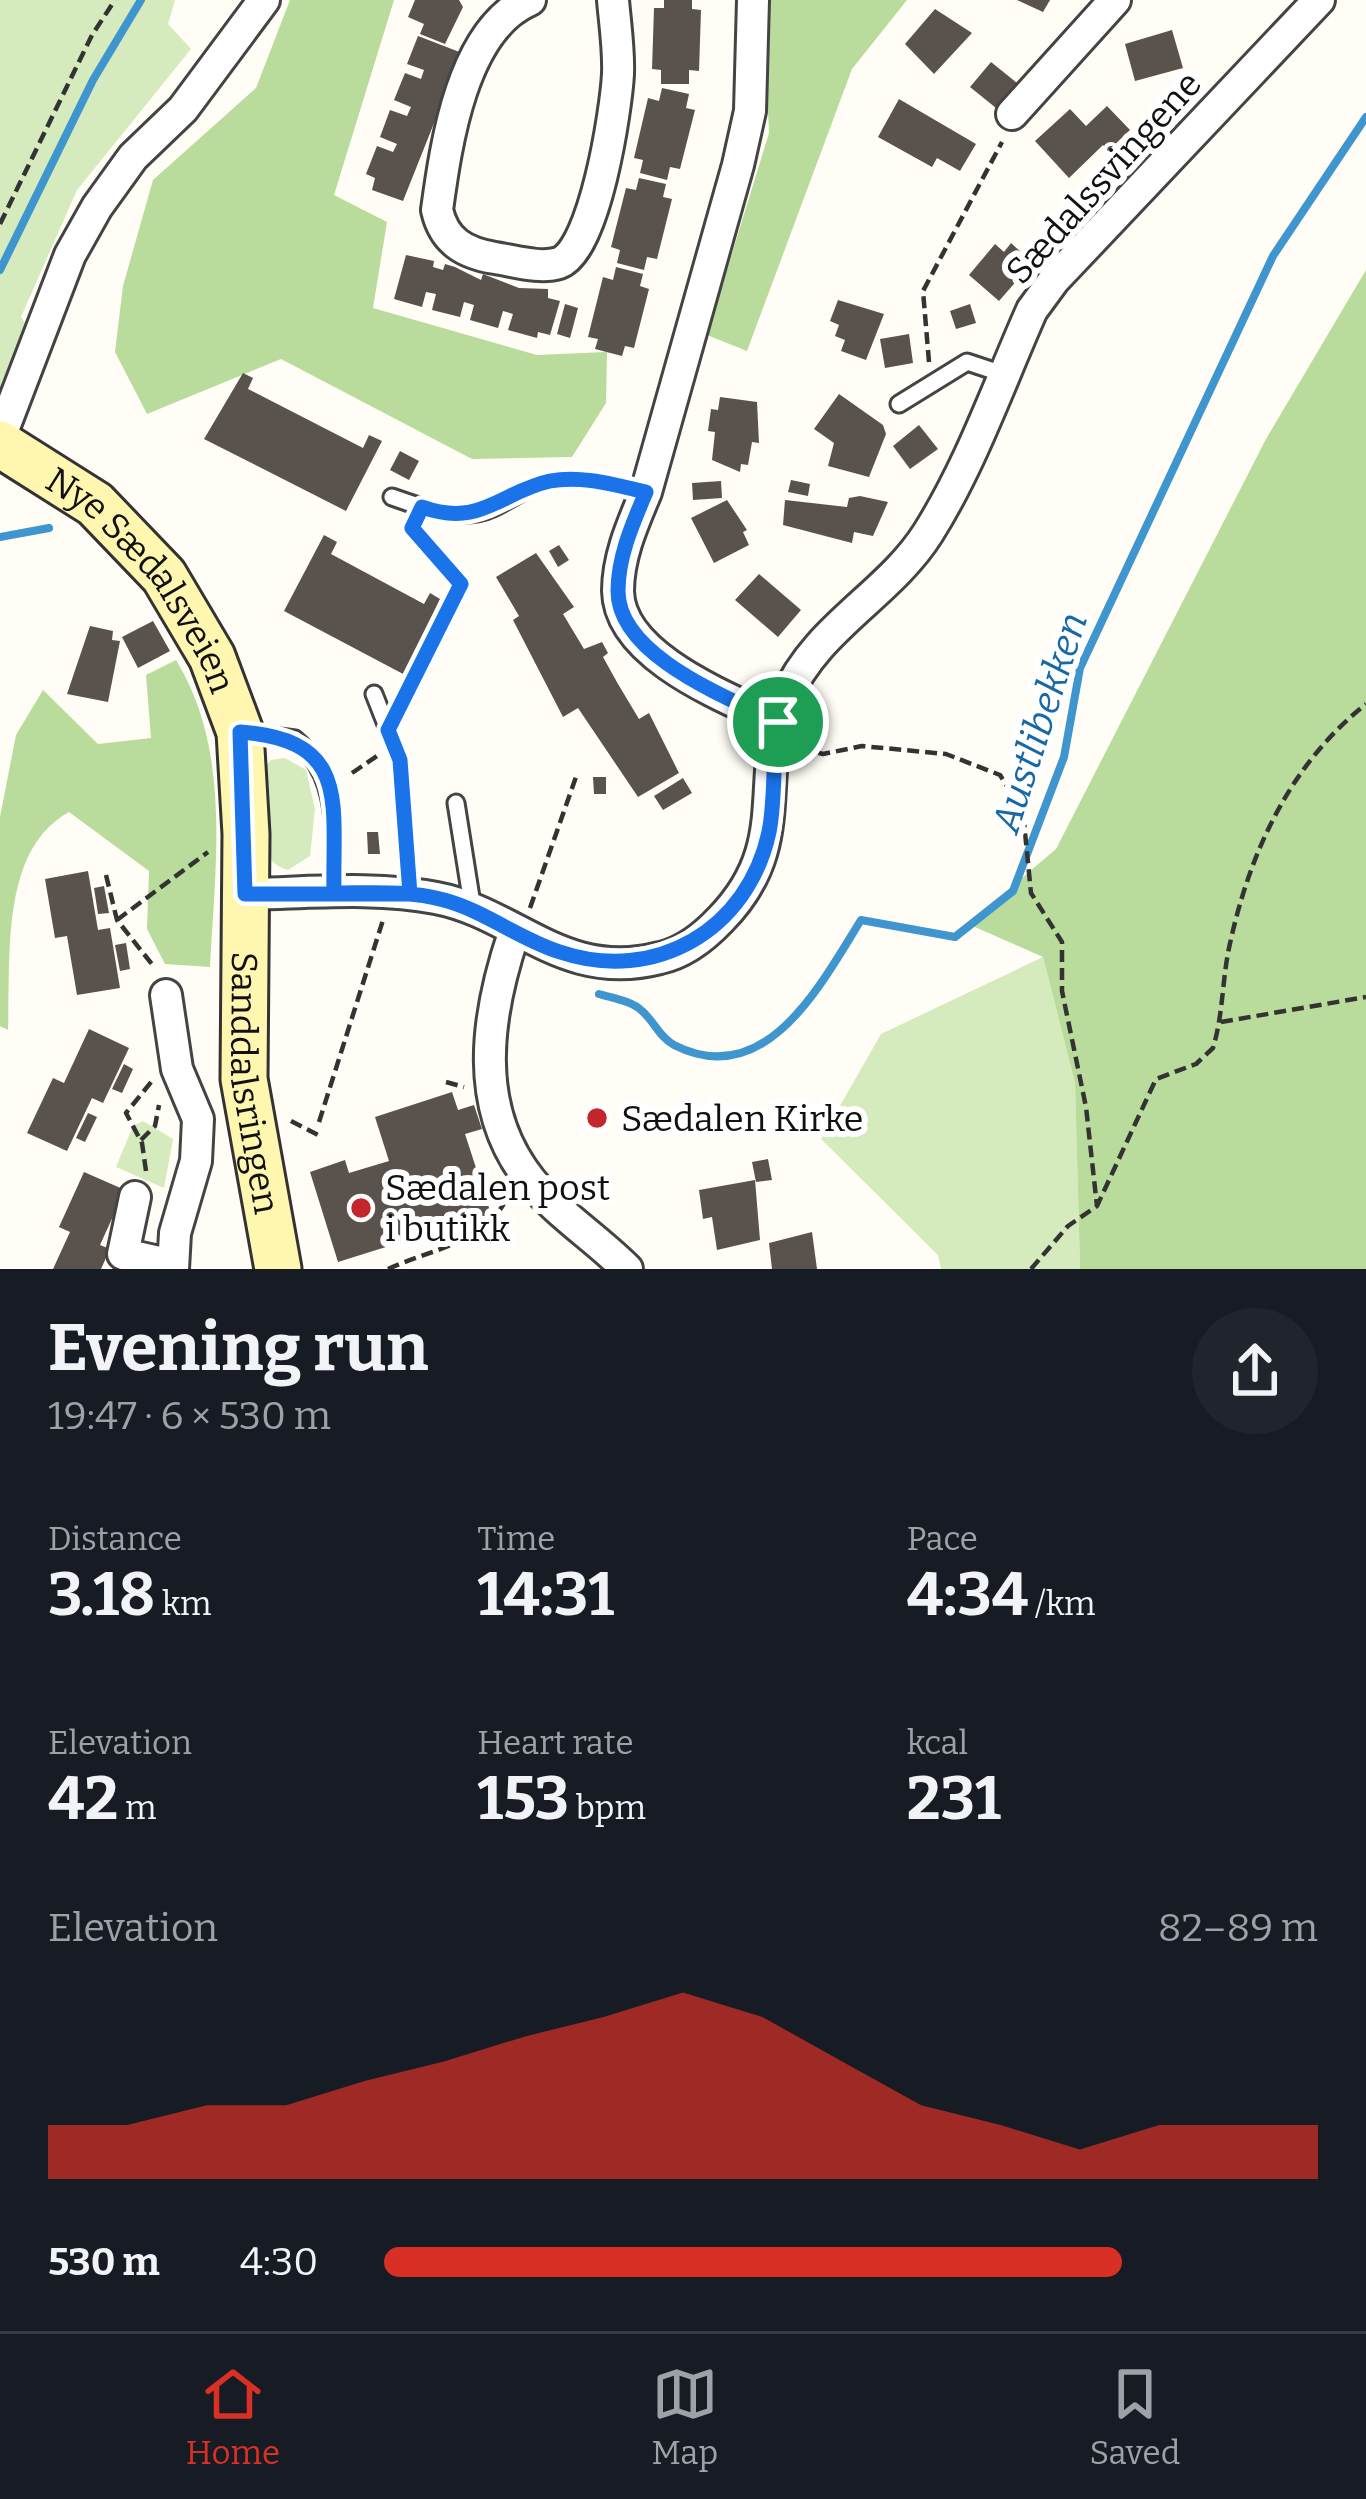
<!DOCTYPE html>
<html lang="en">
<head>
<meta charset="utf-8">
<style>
	:root { --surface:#171b24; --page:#20242c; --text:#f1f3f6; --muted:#9ea1a6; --line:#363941; --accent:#d93025 }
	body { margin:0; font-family:Bitter,serif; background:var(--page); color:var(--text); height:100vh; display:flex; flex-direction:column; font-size:45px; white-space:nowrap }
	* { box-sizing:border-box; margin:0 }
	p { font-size:39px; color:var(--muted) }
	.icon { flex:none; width:66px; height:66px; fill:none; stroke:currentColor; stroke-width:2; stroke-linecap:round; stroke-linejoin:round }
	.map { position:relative; height:1269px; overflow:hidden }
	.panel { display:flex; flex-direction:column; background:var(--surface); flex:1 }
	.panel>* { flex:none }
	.pin { position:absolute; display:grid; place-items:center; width:102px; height:102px; color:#fff; margin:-51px; border:6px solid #fff; border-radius:50%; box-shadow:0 3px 12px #0007 }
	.round { display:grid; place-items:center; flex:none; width:126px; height:126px; border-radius:63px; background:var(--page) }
	.summary { display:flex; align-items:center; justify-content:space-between; height:204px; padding:0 48px }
	h1 { font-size:66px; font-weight:700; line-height:90px }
	.figures { display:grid; grid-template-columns:repeat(3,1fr); gap:18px; height:204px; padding:12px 48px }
	.figures div { display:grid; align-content:center }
	.figures b { font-size:60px; font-weight:700 }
	.figures small { font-size:33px; font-weight:400 }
	.figures p { font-size:33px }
	.chart { height:336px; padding:24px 48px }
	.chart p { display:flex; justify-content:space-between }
	.chart svg { width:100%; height:216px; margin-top:12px; fill:var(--accent); opacity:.7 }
	ul { padding:0 48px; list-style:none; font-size:39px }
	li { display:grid; grid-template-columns:192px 144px 1fr; align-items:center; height:90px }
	li i { height:30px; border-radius:15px; background:var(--accent) }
	.tab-bar { display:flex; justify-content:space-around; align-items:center; height:168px; border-top:3px solid var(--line); background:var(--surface); font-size:33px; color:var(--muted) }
	.tab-bar a { display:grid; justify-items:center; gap:6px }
	.tab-bar .current { color:var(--accent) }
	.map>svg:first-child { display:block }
	.green { fill:#d5ebbd }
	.forest { fill:#b9dc9c }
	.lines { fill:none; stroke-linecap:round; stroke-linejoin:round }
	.stream { stroke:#3f96cf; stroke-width:8 }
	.building { fill:#5a524d }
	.service-casing { stroke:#444; stroke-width:21 }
	.minor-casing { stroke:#444; stroke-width:36 }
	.secondary-casing { stroke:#333; stroke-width:51 }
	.path { stroke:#333; stroke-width:4.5; stroke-dasharray:12 6; stroke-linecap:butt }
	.service { stroke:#fff; stroke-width:15 }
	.minor { stroke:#fff; stroke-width:30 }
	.secondary { stroke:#fff6b0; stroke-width:45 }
	.route-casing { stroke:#fff; stroke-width:24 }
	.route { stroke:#1a73e8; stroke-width:15 }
	.poi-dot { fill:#c4262e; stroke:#fff; stroke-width:4.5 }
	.labels { text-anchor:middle; stroke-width:12; stroke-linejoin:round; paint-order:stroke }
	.street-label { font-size:36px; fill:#111; stroke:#fff }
	.poi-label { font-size:36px; fill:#111; stroke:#fff; text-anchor:start }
	.water-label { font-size:39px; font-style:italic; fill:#1768a6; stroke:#fff }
</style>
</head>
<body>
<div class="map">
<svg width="1366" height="1269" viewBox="0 0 1366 1269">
	<rect width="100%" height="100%" fill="#fffdf5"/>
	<path class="green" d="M0,0H175L168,24L191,49L77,190L21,317L25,323L0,394Z
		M285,758L306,770L315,809L310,856L288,870C251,861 261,805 259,774L271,760Z
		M1043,957L1075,1083L1080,1269H941L938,1255L821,1139L881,1034Z
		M143,1121L173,1139L164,1188L116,1167L133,1126Z"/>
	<path class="forest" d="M290,0H394L334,195L387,222L373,308L537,355L607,352L606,403L572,457L472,459L281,359L147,414L115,352L123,286L153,180L256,88Z
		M763,0H907L852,69L747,351L707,335L769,133Z
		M1366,270V1269H1080L1075,1083L1043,957L968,924L1056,849L1266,439Z
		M176,660C232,751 215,865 210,967L165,964L147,929L149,871L69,812C0,850 11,955 8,1030L0,1026V817L16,735L43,690L98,744L151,738L146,675Z"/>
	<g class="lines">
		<path class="stream" d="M0,270L93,80L141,0
			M0,537L49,528
			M599,994C612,998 632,1001 642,1011C654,1021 659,1037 674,1045C766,1092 821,984 861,920L955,937L1013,891L1064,757L1080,668L1273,256L1366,117"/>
	</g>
	<path class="building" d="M415,0H459L463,7L445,44L420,34L424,24L408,17Z
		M664,0H692V9L701,10L699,71L689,70V84H661V70L652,69L654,8H664Z
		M1017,0H1050L1043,12Z
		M935,9L972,33L934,74L905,44Z
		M1172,30L1183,68L1135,81L1125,44Z
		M418,36L462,53L403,201L372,190L375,178L366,174L377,146L393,152L397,144L380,137L390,110L407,116L411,107L394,100L405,73L421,79L424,70L407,64Z
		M991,62L1017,83L996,108L970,87Z
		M662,88L689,94L686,108L695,110L680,169L670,167L667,180L640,173L643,160L634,158L648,98L659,101Z
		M899,99L976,144L960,171L937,158L932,167L878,137Z
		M1107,106L1130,130L1108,151L1103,145L1069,178L1035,141L1070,109L1086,126Z
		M639,178L666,184L663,197L672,199L657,259L647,257L644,270L617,263L620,250L611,247L626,188L636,190Z
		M1011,243L1024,255L1017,263L1026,270L999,301L969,275L995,244L1004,252Z
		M406,255L434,261L433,267L443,270L445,264L455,267L481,280L483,274L519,288L548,289V298L560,301L550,335L538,332L537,338L508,330L513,314L503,311L498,328L470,320L474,305L464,302L460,317L432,310L436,294L426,292L422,307L394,299Z
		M616,267L643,274L640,286L649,289L634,348L625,346L622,356L595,349L598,339L588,337L603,277L613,280Z
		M838,300L884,314L866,360L841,351L845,340L835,336L839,325L830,321Z
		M565,304L578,308L570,338L557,334Z
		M970,304L976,323L956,329L950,311Z
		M909,334L913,363L885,368L880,339Z
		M243,373L253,378L248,389L363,448L369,435L382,441L346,511L204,439Z
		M839,394L883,425L886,434L869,477L828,466L834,443L814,429Z
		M720,397L757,402L759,443L752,442L748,465L741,464L740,472L712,460L715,432L708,431L711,409L718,410Z
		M919,425L938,449L910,469L893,446Z
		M400,451L419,461L409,480L390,470Z
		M791,480L810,484L808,496L788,492Z
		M721,481L722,498L693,500L692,483Z
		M860,496L888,502L873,536L854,532L852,543L783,525L785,500L847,507L849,498Z
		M727,500L747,530L743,532L749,545L714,563L691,518Z
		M324,535L337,542L331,554L424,604L430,593L440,599L405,675L284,611Z
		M559,545L569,560L558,567L549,551Z
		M536,553L574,607L563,614L584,649L602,642L608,653L603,657L618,684L639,719L649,713L679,773L638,797L578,708L563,717L513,620L519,616L496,577Z
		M759,574L801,610L778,637L735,600Z
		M153,621L170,651L138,668L122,637Z
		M90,626L113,631L112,640L120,641L108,702L67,694Z
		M593,777H606V794H594Z
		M683,778L692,793L663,810L654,796Z
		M367,832H378L380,854H368Z
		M88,871L98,930L110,928L120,988L77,995L67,936L55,938L45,879Z
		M104,886L109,913L98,914L94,888Z
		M126,943L130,969L120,971L115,945Z
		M89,1029L129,1048L103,1103L92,1098L67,1151L27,1133L53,1078L64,1083Z
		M124,1064L133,1069L122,1093L112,1089Z
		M452,1092L458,1110L474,1105L482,1129L465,1134L491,1214L338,1262L310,1172L345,1160L349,1173L389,1161L375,1117Z
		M88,1113L97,1117L85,1142L76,1138Z
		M768,1159L772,1180L756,1182L752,1162Z
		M84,1172L125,1190L100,1245L110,1249L101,1269H53L70,1232L59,1227Z
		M755,1180L760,1240L717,1250L712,1217L703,1219L699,1190Z
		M812,1232L817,1269H772L769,1243Z"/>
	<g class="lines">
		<defs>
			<path id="service" d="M899,404L967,362L1003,374
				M392,497C424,508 461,523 493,508C510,500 526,488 543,482C576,472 614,485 646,492
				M374,694L400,760L410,894
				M243,732L295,739C342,778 333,837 334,893
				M456,803L473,910"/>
			<path id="minor" d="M530,0C462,29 446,144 437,210C444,241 464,253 495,258C515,261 540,269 559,263C595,250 616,110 618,74C619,49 615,24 613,0
				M753,0L750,111L738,165L646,492C633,523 618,556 618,591C619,657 728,698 778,722
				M1012,114L1115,0
				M0,438L70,255L97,207L133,157L183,109L264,0
				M245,894C307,893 375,886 436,898C516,913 563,983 660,958C684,953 704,937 721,919C794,844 753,779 786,698C815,628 889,595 928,533C971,465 999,384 1032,310L1054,280L1319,0
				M514,933C486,1016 472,1108 531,1181C558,1214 597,1239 627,1269
				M166,995L177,1069L198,1119L196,1161L175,1233L173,1269
				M135,1197L123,1254L172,1265"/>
			<g id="secondary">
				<path id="s1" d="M0,444L95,504L164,576L212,657L240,732L246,834L244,1079L278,1269"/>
			</g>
		</defs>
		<use href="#service" class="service-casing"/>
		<use href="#minor" class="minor-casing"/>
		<use href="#secondary" class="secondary-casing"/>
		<path class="path" d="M0,224L92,35L115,0
			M929,362L923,291L1002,142
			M401,704L461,584L438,563L414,526
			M801,748L823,754L862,746L946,754L1000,775L1023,812L1031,893L1062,942V991L1086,1107L1097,1206
			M352,773L377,756
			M106,875L117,920L155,968
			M530,908L576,777
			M117,920L208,852
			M1221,1022L1366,997
			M446,1082L464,1087
			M291,1121L322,1137
			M319,1122L383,920
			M141,1140L155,1126L159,1105
			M146,1171L142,1143L126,1113L152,1081
			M388,1269C429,1250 488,1242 507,1197
			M1031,1269L1068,1226L1097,1206L1156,1079L1196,1064L1213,1048C1223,1015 1222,982 1229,948C1249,854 1289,765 1366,704"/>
		<use href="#service" class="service"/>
		<use href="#minor" class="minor"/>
		<use href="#secondary" class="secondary"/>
	</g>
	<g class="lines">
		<defs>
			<path id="route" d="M778,722C772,759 776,796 769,832C748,930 655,984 560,952C519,939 485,911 444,900C409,890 370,893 334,893C332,804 352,740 240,732L245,894H410L400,760L388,730L461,584L412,528L422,507C481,528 500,492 550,481C582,475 615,485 646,492C633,523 618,556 618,591C618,656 729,698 778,722"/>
		</defs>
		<use href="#route" class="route-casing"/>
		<use href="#route" class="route"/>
	</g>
	<g class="poi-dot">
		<circle cx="597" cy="1118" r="12"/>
		<circle cx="361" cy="1208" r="12"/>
	</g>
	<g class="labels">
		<g class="street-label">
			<text transform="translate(1103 177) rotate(-48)" y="13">Sædalssvingene</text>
			<text dy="13" stroke="none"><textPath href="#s1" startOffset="201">Nye Sædalsveien</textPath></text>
			<text dy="13" stroke="none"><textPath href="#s1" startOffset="738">Sanddalsringen</textPath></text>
		</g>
		<g class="poi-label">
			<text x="621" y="1131">Sædalen Kirke</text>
			<text x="385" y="1200">Sædalen post<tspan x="385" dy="41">i butikk</tspan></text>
		</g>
		<g class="water-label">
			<text transform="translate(1039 722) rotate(-72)" y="14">Austlibekken</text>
		</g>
	</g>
</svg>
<div class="pin" style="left:778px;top:722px;background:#1e9e55"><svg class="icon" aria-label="arrive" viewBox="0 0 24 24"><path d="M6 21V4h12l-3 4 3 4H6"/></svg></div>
</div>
<section class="panel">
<div class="summary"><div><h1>Evening run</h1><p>19:47 · 6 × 530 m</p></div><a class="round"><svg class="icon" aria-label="share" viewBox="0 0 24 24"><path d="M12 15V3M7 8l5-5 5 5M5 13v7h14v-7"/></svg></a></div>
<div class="figures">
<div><p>Distance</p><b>3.18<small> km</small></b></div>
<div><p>Time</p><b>14:31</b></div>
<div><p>Pace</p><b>4:34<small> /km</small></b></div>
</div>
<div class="figures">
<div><p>Elevation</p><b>42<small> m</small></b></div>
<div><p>Heart rate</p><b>153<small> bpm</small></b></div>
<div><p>kcal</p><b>231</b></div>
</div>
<div class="chart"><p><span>Elevation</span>82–89 m</p>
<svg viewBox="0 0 160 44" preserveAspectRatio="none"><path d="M0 44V33L10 33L20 29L30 29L40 24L50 20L60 15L70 11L80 6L90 11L100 20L110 29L120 33L130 38L140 33L150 33L160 33V44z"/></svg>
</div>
<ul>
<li><b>530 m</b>4:30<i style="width:79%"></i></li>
</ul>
</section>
<nav class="tab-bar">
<a class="current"><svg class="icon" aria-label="home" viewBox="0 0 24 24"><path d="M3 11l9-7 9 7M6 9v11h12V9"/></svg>Home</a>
<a><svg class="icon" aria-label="map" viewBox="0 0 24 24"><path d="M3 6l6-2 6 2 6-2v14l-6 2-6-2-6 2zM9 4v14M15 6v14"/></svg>Map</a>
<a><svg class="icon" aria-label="saved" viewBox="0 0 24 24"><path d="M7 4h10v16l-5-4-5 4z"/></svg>Saved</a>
</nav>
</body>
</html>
